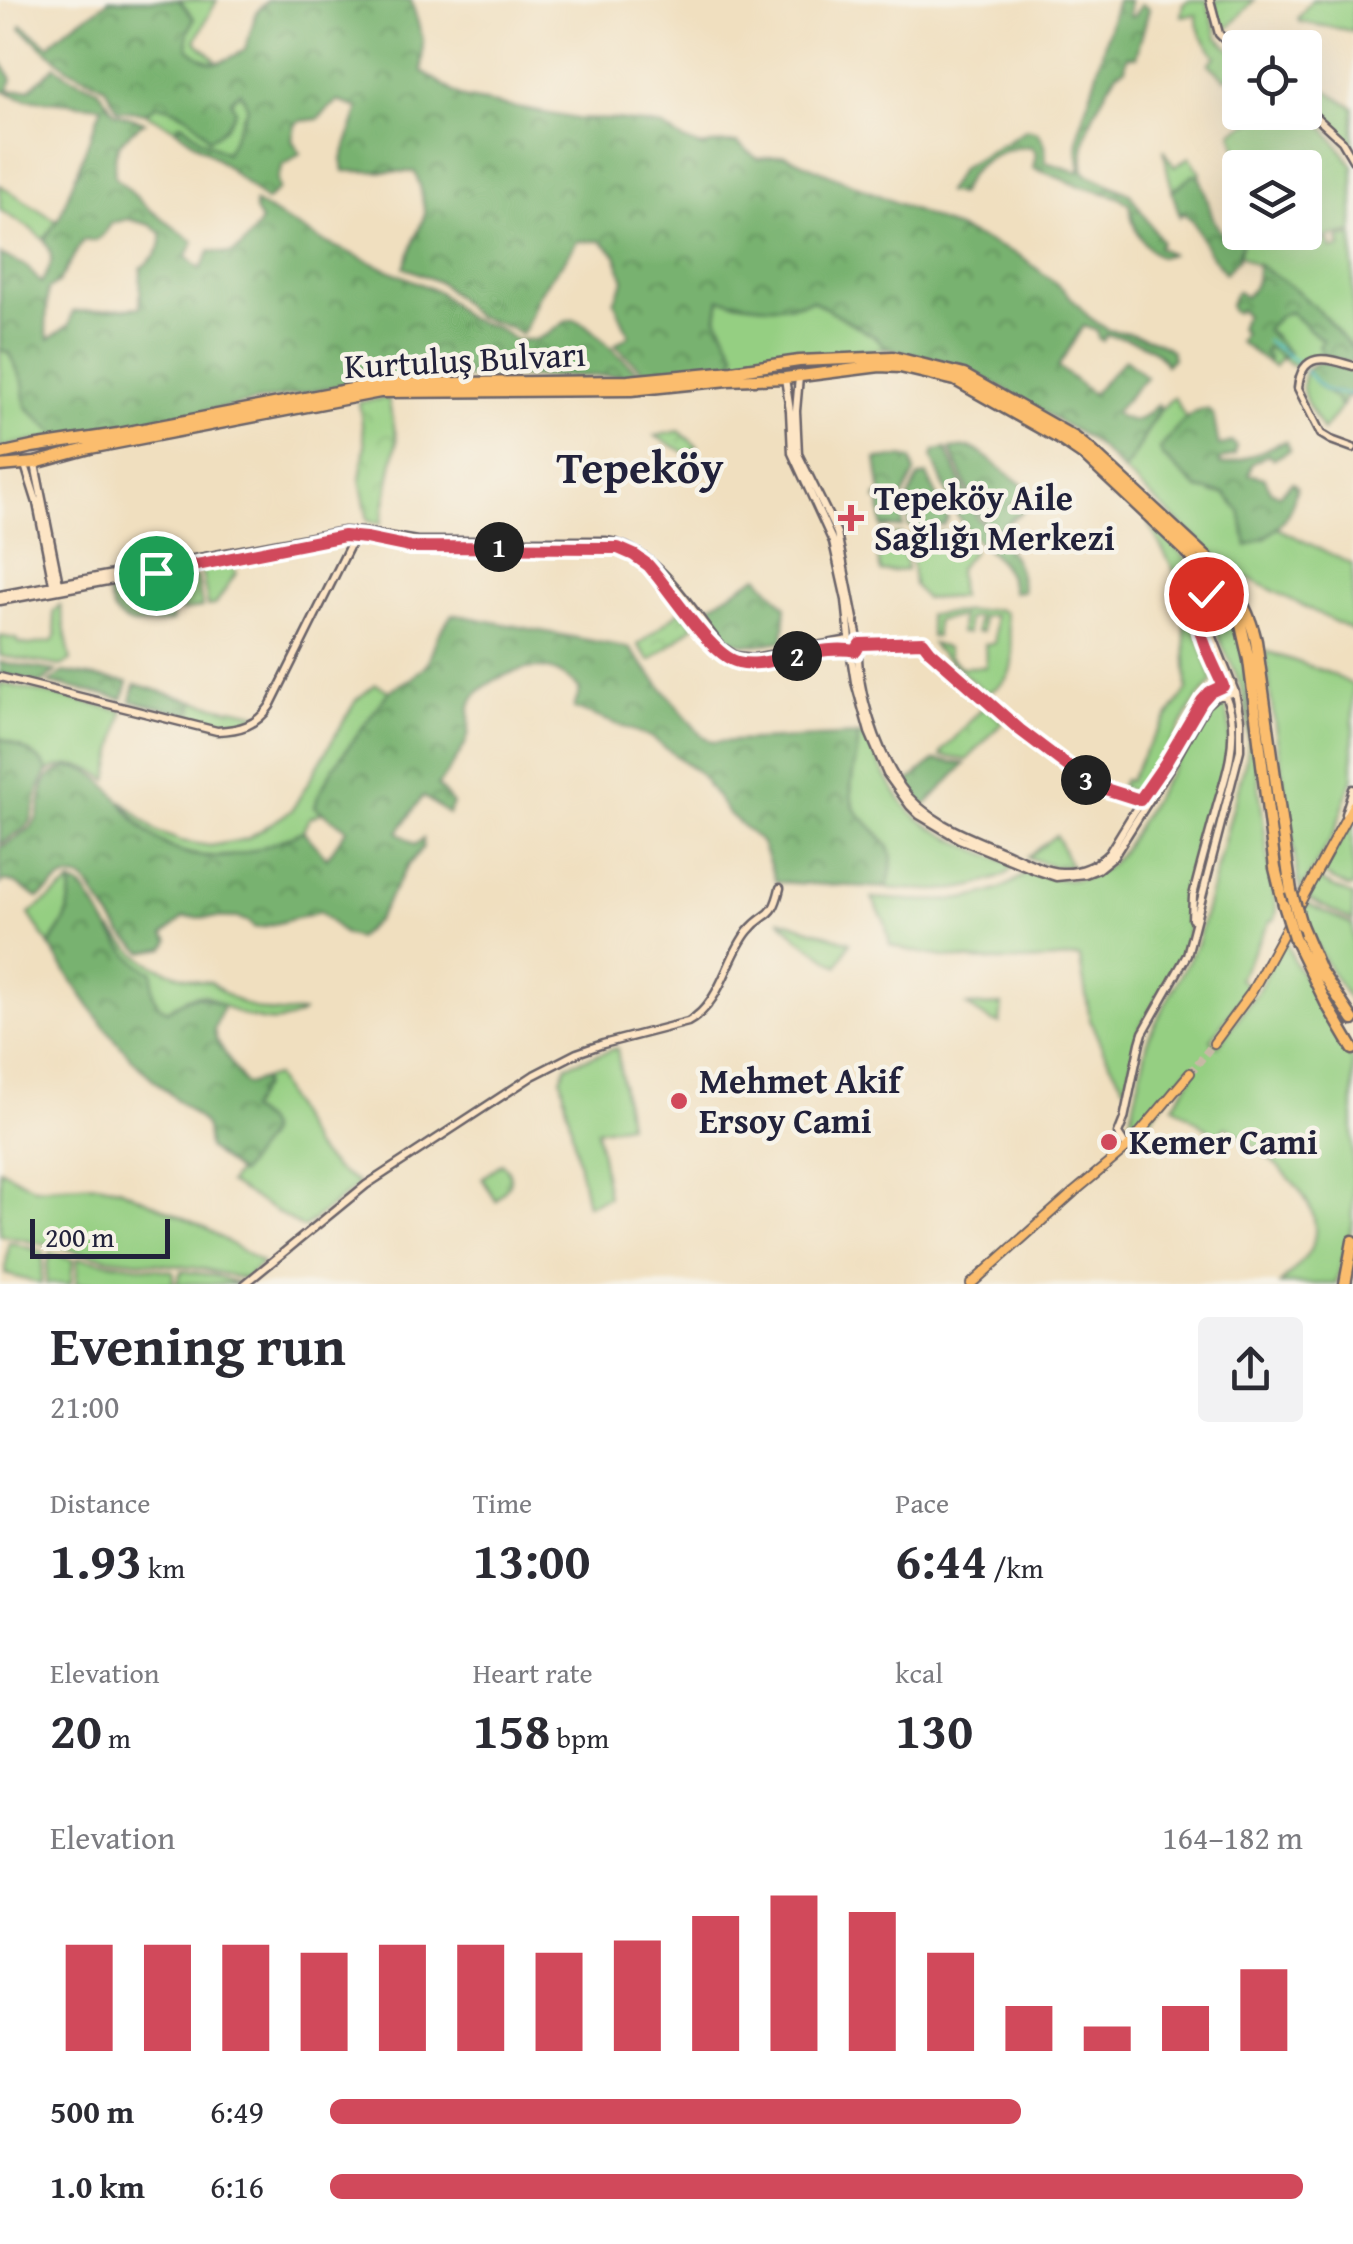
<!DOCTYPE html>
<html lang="en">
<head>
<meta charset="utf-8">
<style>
	:root { --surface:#fff; --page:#f2f2f3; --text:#2b2b33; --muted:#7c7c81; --accent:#d1495b }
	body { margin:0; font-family:"Gentium Book Plus",serif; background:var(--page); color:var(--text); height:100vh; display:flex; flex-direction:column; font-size:38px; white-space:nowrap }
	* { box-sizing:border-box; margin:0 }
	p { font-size:32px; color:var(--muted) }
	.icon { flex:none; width:55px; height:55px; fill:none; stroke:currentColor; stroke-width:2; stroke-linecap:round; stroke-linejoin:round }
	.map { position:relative; height:1284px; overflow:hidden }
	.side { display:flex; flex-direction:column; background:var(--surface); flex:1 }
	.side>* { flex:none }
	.controls { position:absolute; left:1222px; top:30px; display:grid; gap:20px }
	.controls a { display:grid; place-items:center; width:100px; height:100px; border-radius:10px; background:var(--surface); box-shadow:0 10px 40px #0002; font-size:50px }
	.scale { position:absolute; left:30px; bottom:25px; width:140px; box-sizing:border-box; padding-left:10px; border:5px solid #22223b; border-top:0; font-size:28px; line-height:35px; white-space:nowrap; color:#22223b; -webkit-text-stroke:8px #f7f3e8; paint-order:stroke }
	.pin { position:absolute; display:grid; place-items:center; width:85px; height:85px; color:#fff; margin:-42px; border:5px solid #fff; border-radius:50%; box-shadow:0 2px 10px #0007 }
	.km { position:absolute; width:50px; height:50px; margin:-25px; border-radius:50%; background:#222; color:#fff; font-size:28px; line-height:50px; text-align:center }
	.round { display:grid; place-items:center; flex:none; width:105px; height:105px; border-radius:10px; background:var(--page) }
	.headline { display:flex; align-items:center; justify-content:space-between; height:170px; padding:0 50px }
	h1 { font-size:55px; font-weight:600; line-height:75px }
	.figures { display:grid; grid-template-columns:repeat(3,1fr); gap:15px; height:170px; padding:10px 50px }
	.figures div { display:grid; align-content:center }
	.figures b { font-size:50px; font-weight:600 }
	.figures small { font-size:28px; font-weight:400 }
	.figures p { font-size:28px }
	.chart { height:280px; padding:20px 50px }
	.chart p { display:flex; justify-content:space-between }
	.chart svg { width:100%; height:180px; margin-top:10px; stroke:var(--accent); stroke-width:6 }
	ul { padding:0 50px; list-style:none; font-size:32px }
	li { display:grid; grid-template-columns:160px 120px 1fr; align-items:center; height:75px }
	li i { height:25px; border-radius:12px; background:var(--accent) }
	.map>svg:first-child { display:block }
	.green { fill:#95cf82; stroke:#5c785e; stroke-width:2.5 }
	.forest { fill:url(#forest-crowns); stroke:#4d6a56; stroke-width:2.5; fill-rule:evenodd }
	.park { fill:url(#park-crowns); stroke:#5c785e; stroke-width:2.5 }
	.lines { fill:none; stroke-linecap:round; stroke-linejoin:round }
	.stream { stroke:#51bfc7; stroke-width:2.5 }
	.primary-tunnel { stroke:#c7b9a5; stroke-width:8; stroke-dasharray:8 4; stroke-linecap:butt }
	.secondary-casing { stroke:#6a6469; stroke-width:11 }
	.primary-casing { stroke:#6a6469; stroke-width:12 }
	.highway-casing { stroke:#6a6469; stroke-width:15 }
	.secondary { stroke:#fde5c5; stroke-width:6 }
	.primary { stroke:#fbbd6e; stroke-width:8 }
	.highway { stroke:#fbbd6e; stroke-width:10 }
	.highway-bridge-casing { stroke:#6a6469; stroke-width:15; stroke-linecap:butt }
	.highway-bridge { stroke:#fbbd6e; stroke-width:10 }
	.route-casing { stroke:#fff; stroke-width:20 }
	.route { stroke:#d1495b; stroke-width:12 }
	.poi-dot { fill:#d1495b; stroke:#f7f3e8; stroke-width:4 }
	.labels { text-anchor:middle; stroke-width:9; stroke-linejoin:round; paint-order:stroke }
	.street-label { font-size:35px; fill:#22223b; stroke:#f7f3e8 }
	.poi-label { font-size:35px; font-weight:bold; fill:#22223b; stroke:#f7f3e8; text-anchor:start }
	.district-label { font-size:45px; font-weight:bold; fill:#22223b; stroke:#f7f3e8 }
</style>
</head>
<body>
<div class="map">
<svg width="1353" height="1284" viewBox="0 0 1353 1284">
	<defs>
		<pattern id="forest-crowns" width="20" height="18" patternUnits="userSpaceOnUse" patternTransform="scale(2.5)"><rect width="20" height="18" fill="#78b270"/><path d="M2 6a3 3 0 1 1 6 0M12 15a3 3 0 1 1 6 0" fill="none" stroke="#62905d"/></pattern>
		<pattern id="park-crowns" width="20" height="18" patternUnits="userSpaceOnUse" patternTransform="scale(2.5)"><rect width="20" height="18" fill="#95cf82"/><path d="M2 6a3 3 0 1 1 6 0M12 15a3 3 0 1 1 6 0" fill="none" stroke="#80b171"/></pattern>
	</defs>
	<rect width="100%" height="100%" fill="#f7f3e8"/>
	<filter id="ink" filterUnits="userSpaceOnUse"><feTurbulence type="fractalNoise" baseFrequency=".01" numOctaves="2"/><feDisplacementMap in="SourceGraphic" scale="20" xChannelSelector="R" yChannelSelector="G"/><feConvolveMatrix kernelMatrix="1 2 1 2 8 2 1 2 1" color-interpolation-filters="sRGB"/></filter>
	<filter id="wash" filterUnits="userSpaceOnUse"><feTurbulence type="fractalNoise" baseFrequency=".0048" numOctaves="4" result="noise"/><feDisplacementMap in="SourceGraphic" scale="40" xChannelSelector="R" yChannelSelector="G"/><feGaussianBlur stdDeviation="2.25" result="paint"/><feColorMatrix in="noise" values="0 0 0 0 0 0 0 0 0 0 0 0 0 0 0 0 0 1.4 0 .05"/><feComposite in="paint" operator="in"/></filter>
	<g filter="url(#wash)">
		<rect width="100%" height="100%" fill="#f0dfbf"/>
		<path class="green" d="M179,0H217L195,41L219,63L204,62L187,48V34L194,19Z
			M1191,0H1207L1217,37L1240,59V82L1233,74L1225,79L1209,64L1216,56C1206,44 1196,32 1197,15L1181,16L1183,4Z
			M1214,0H1254L1223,34L1219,27Z
			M1312,0H1353V31L1300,22L1298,18Z
			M1305,77L1353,107V152L1334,129L1305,103Z
			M240,91L248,106L226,153L201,139L182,123L178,125L177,130L145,113L157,105L168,107L193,118L231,100Z
			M1305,111L1327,131L1353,166V232L1326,238L1315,236L1310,225L1320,221L1315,207L1305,211V168L1313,164L1310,153L1279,164V167H1242L1232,132L1260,118L1257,113L1305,112Z
			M1164,149L1174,167L1190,157L1200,173L1193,194L1180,217L1168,174Z
			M0,185L57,221L44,240L31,229L0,210Z
			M1245,233H1259L1266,242L1278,239L1277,237L1280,235L1291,238L1311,236L1316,241H1329L1331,249L1341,248L1339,238L1353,235V350L1326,318L1295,289L1239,255Z
			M720,299C750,305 783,311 812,300L875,337L888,349L784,357L730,365L736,354L717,317Z
			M1290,312L1323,341L1320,346L1324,356L1310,359L1300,370L1281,358L1274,367L1267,362L1269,358L1264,353L1275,336L1266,329L1281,315Z
			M0,349L8,352L23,382L26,407L60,438L20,443L0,448Z
			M1306,371L1320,387L1335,398L1341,407L1323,431C1313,412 1295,392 1306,371Z
			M1174,397L1186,419L1174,431L1212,493L1225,494L1264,539L1277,528L1353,565V631L1248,578L1240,582L1217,557L1123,471C1146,445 1146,419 1174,397Z
			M1148,523L1192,563L1206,580L1194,606L1192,618L1213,681L1192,706L1159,765L1143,788L1134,792L1120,787L1124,780L1129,781L1144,752L1187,690L1183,587Z
			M951,531L956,533L973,551L958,569L960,597L925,599L914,585L909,535Z
			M902,534L907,570L881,572L876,548L878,543L890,542L893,535Z
			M232,562L236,573L215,605L208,606L201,568Z
			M164,575L172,621C153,624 126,631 114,611C110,604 109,593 106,586Z
			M197,577L202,607L181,611L175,581Z
			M60,605L71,661L61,666L0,656V636L17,639L18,643L29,645L54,641L56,635L53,612Z
			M1219,605C1235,611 1238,633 1242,648L1270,873L1277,911L1274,920L1270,921L1239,979L1249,986L1211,1040L1218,1046L1257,992L1285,938L1295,963L1340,1034L1353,1061V1223L1336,1284H1280C1294,1270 1314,1254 1315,1233C1319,1192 1257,1147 1228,1127H1224L1220,1134L1214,1133L1173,1105L1193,1076L1187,1071L1143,1128L1132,1136L1128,1131L1149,1036L1197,943L1248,751C1249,726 1247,703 1238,679C1230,658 1213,634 1213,611Z
			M997,609L1005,613C1011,645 1025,678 986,693L935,649L932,644L947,648L949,657L961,667H986L985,644L995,643L994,615L981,617L982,632H976L977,616L967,619V633H960L961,617L936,620V637H931L928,615Z
			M1266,651L1329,673L1353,685V778L1334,834L1300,892L1270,693Z
			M0,683L123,711L108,780C89,765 72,761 48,771C40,754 16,745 0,738Z
			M376,684L389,691L315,807L322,812L309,818L303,831C284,839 263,851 243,854C188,863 152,847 121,800L157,832L181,841L210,846L247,839L292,810L356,700Z
			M1220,700C1234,715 1230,740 1227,760L1190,897L1188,937L1184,951L1140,1028L1127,1088L1124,1086L1103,1050L1090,1020L1080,959L1078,957C1015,964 951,964 890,945L885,922L872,898C923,901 986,909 1028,871C1066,884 1096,885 1123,850L1210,705Z
			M858,735L867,736C879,763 890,789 910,811C931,833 985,853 1014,865C1008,876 999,878 987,882C953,894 922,890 887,888C898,847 891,848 864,819C861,816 855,811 854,807C845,783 860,759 858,735Z
			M1353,818V887L1349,888L1322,874Z
			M1317,879L1353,896V921L1307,898Z
			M71,883C70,912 67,921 49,945L29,914Z
			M1304,902L1353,925V1005C1333,975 1306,938 1304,902Z
			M111,929C139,960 155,969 195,980C200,982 206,981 211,982C214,984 220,990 223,992C247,1009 275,1016 304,1012C280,1029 250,1020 226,1007C219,1004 211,997 204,995C191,993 176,1005 167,1011L158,1007L144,969L127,954Z
			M617,1048L628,1124L597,1130L608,1197L587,1205L561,1078L567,1065Z
			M275,1076L313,1147L335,1169L358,1183L357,1186L303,1228L229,1183L237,1172L240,1174L256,1115L247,1111L263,1086V1079Z
			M0,1169L35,1188L97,1184L119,1188L202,1226L262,1263L245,1279L204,1269L107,1258L0,1235Z
			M9,1242L43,1252L41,1284L5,1274Z
			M50,1253L73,1260L71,1284H46L47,1264Z
			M78,1258L173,1271V1284H76Z
			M181,1271L214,1275L240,1284H176Z"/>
		<path class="forest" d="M109,0H179L194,19L187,34L188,48C212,69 218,64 245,50L256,13L268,0H411L423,40L422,71L463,98L577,119L619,120L663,127L683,140L701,147L711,144L737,143L758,159L784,155L1019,255L1063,289L1089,317L1108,330L1130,333L1157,342L1171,350L1173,358L1166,365C1157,345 1127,337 1106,335L1103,341L1098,338L1097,331L1083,326L1058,367L1092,394L1125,359L1146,377L1114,413C1136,427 1140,420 1158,404L1160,407C1146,428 1140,452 1123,471L1101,449L1087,438L1013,394L966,369L943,361L888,349L875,337L812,300C783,311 750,305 720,299L717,317L736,354L730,365L646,374L615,345L629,335L614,301L624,281L616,255L602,241H577C566,262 554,271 542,289C533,303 532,321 521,334L509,327L475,316L441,283L404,267L425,214L420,186L415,172L344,171L342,159L359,108L337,101L318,119L301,121L295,125L292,140L300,153L289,162L283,164L277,180L279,189L266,201L225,165L177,130V125L181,123L201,139L226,153L248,107L240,92L231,100L235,111C230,124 222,133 209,139C194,119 183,109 157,105L145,113L118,110L105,87L67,68L20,28L22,25L49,46C64,26 90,17 109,0Z
			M1117,0H1129V17L1134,16L1141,4L1149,9L1136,57L1127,56L1125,68L1117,72C1099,103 1077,136 1084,173L1130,194L1161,241L1158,247L1170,254L1160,257C1141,247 1132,224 1129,204L1118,197L1082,187L1033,168L1036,154L1032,147C1011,145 977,160 967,179C964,184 962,189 960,194L946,192L961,168L1027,129L1038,132L1045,144L1046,162L1078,172L1080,165C1072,138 1085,111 1093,86C1101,58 1108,29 1117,0Z
			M0,59L12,79L8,91L30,89L55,66L68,76L98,89L115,113L145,122C121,138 112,146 115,177L149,209L194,242L186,257L200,270L210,251C211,251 227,254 228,254C242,252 254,232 261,221L255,211V203L322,241L439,292L466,318L497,328L516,340H535L548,334L568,320H575L586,325L641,375L498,378L389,377L60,438L26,406L23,382L9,353L0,349V254L26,266L41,283C52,265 56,259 44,240L60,216L102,106L25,99L0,90ZM128,219L150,225L161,233C163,251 154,257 141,268L140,307L73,312L69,325L49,339L46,330L48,289L58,283L83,240C100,244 103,234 112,223Z
			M1193,175L1199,176C1210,198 1208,222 1228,240L1234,238L1236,228L1229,217L1231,208L1235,209V217L1240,224V232L1245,233L1238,259L1225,273L1210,254L1192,220L1183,212L1180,217L1172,191Z
			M1257,264L1295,289L1326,318L1353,350V364L1324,356L1319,346L1323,341L1290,312L1281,315L1266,329L1289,353L1283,358L1267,347L1264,353L1269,359L1267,362L1239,342L1244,333L1240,329L1245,315L1240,309L1236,313L1231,310L1230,304L1237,291L1245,297C1257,287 1257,278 1257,264Z
			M1322,362L1353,370V397L1347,396L1341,407L1335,398L1320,387L1306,371L1315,363Z
			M1207,409L1213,414L1219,446L1232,442L1236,446L1235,454L1220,460L1221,465C1243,462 1264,449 1285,441L1290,450L1274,459L1268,454L1252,464L1249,474L1265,478L1270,491L1279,495L1292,482L1297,487C1290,520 1277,533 1247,546L1240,511L1225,494L1198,489L1162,456L1160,449C1172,434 1187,410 1207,409Z
			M969,447L978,451L1041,499L995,531L979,514L950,449Z
			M946,449L977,518L1005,545L1015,560L1019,571L1023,591L1013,592C1004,550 982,554 962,523C949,504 942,479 932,458L934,451Z
			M901,457L911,459L915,473L902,498L876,500V496L881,495L876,459Z
			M927,475L948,519L944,525L909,527L907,500L919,477Z
			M901,502L903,527L882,528L880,503Z
			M758,576L786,607L783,641C739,648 731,648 705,609Z
			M452,614L629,648L701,735L713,742L858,735C860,759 845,783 854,807C855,811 861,816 864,819C890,849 898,846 887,888L776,882L762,843L728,813L699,773L651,737L574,708L580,690C571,679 555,668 540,668C518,667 483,681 472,701C466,713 472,727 467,739C463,753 446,773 438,786L453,804L448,814L423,796L398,832L415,845L423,839V847L407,867L376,921L357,938L344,934L320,912L259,928L253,927L250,922L238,918L184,917L164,935L169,941L165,948L143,952L122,934L84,880C60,871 57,888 38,898L15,883L3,881L0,884V848C11,840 29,834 36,820C44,805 37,782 56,772C92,753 115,797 134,819C150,838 174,853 199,856C236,862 270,844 303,831L327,858L347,829L315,807L318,796L333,768L389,691L412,678L427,664L437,637Z
			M0,662L56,671L41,684L0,674Z
			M63,672L128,682L123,699L49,683Z
			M135,684L194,701L190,715L131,701Z
			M0,738C16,745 40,754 48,771L40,786L31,821L24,829L0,844Z
			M935,760L965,764L924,807L904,785Z
			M71,883L82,887C103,915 120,958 153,972C153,989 150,1003 167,1011C191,995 197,991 223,1006L214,1030L216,1039L243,1082L247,1084L263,1079V1086L248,1111C259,1117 268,1120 268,1134L240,1174L208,1148L206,1128L202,1122C183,1104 162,1088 143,1070C105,1033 77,989 49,945C68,920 70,914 71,883Z"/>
		<path class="park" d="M388,398L397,440L381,524L368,521L360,479L365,446L359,402Z
			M679,431L698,447L688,454L655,436Z
			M681,610L694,626L650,661L638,645Z
			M194,701L228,709L232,708L260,714C224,736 223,724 190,715Z
			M984,706L1003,722L967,760L941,756L942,752Z
			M1056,835L1071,867H1055L1027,857Z
			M779,919L850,942L838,966L797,937Z
			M1002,1005L1000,1023L992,1022L967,1006Z
			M502,1163C518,1180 507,1186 496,1201L482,1178Z"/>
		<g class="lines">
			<path class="stream" d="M1266,340L1301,365
				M1306,371C1323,391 1327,394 1353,394"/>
		</g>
	</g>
	<g filter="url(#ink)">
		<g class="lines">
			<path class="primary-tunnel" d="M1190,1073L1214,1043"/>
			<defs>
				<path id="secondary" d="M1210,0L1219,34L1240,55
					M1305,107L1342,141L1353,160
					M1353,366C1326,358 1302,350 1298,388L1321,434L1331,440L1353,448
					M799,377L796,411L798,454L837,533L858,639
					M785,378L790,411L792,453L833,542L846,600L850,639
					M35,464L59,584
					M25,465L37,503L54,589
					M0,595L344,531L363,532L417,541H606C657,548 690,608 721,646L736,656L754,658L849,640
					M0,601L344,537L366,538L410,547H612L634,555L647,565L717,650C751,679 808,649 849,649
					M860,643L923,642L930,651L1020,731L1086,780L1140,800
					M858,649C857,692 877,751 901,787C926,823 972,838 1010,854C1026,861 1043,871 1061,872C1079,873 1096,866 1109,853L1202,701L1213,690L1232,683
					M850,650L855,682L869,732L887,774L910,806L919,815L959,839L1035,870L1056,877L1085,874L1098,869L1114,856L1177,756L1206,705L1215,697L1235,692
					M0,677L217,731C240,730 256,726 270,706L356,533
					M1345,814L1353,789
					M1192,919L1193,896C1200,866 1209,836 1217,806C1226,776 1236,747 1231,715C1227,685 1186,622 1203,598C1209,590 1219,585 1227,579
					M1127,1148L1118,1134L1124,1119L1140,1043L1143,1033L1187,955L1240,750V719L1235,692L1206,620L1210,604L1224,593
					M245,1284L366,1185L534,1075L577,1053L603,1044L688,1022C722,1003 726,958 748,931C766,909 772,922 780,888"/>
				<path id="primary" d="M1214,1043L1251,993L1353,805
					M971,1284L1074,1192L1127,1148L1190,1073"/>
				<path id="highway" d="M0,454L32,447L118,434L378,384L628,381L732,371L799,361L893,357L964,375L1074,437L1093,452L1220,570C1238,592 1250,614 1256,641L1291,891
					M0,466L35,463L90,448L380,392L631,390L728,380L785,378L880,366L900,367L955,380L1060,439L1085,456L1188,553L1229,600L1241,625L1249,660L1275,868L1284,905
					M1301,925L1320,970L1353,1020
					M1294,937L1326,1003L1353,1049
					M1345,1284L1353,1241"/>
			</defs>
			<use href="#secondary" class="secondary-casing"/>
			<use href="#primary" class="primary-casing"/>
			<use href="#highway" class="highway-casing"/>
			<use href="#secondary" class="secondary"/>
			<use href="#primary" class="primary"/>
			<use href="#highway" class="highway"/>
			<defs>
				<path id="highway-bridge" d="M1291,891L1301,925
					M1284,905L1294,937"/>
			</defs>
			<use href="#highway-bridge" class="highway-bridge-casing"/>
			<use href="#highway-bridge" class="highway-bridge"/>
		</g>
	</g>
	<g class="lines" filter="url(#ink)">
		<defs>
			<path id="route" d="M156,573L344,536L366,538L410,547L618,548L634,555L648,565C669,588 710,655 738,662C754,666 770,661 785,658C807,654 834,646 856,651L860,644L923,642L930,651L1020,730L1086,780L1096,786L1140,800L1165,764L1202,701L1210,692L1223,686C1212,659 1186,620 1206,594"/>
		</defs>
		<use href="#route" class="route-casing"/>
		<use href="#route" class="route"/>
	</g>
	<g class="poi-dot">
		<path d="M846 503h10v10h10v10h-10v10h-10v-10h-10v-10h10z"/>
		<circle cx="679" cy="1101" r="10"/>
		<circle cx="1109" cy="1142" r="10"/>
	</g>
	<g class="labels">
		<g class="street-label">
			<text transform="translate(465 360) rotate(-3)" y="12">Kurtuluş Bulvarı</text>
		</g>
		<g class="poi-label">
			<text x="874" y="510">Tepeköy Aile<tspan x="874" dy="40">Sağlığı Merkezi</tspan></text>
			<text x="699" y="1093">Mehmet Akif<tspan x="699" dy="40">Ersoy Cami</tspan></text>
			<text x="1129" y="1154">Kemer Cami</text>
		</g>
		<g class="district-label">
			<text x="640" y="483">Tepeköy</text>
		</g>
	</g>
</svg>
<div class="controls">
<a><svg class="icon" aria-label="locate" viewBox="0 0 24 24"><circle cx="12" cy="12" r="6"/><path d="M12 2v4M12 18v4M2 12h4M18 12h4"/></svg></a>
<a><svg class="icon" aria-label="layers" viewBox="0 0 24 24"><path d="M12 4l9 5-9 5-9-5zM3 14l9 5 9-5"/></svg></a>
</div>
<div class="scale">200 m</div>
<div class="pin" style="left:156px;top:573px;background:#1e9e55"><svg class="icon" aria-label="arrive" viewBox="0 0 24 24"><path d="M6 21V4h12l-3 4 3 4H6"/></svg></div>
<div class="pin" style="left:1206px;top:594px;background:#d93025"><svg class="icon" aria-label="check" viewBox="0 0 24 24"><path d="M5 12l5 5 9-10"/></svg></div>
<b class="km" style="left:499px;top:547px">1</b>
<b class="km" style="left:797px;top:656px">2</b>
<b class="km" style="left:1086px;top:780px">3</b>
</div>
<section class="side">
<div class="headline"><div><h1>Evening run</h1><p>21:00</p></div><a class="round"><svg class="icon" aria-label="share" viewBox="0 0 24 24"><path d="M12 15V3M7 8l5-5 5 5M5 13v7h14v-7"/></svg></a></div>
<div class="figures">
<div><p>Distance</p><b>1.93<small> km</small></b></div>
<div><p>Time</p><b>13:00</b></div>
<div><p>Pace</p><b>6:44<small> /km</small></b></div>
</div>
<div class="figures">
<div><p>Elevation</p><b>20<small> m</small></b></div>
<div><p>Heart rate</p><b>158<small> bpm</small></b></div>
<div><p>kcal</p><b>130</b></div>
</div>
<div class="chart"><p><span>Elevation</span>164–182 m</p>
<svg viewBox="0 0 160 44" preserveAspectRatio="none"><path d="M5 44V18M15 44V18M25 44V18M35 44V20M45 44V18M55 44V18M65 44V20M75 44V17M85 44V11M95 44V6M105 44V10M115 44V20M125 44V33M135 44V38M145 44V33M155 44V24"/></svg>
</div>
<ul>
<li><b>500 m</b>6:49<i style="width:71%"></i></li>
<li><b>1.0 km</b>6:16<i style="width:100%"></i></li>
</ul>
</section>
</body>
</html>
